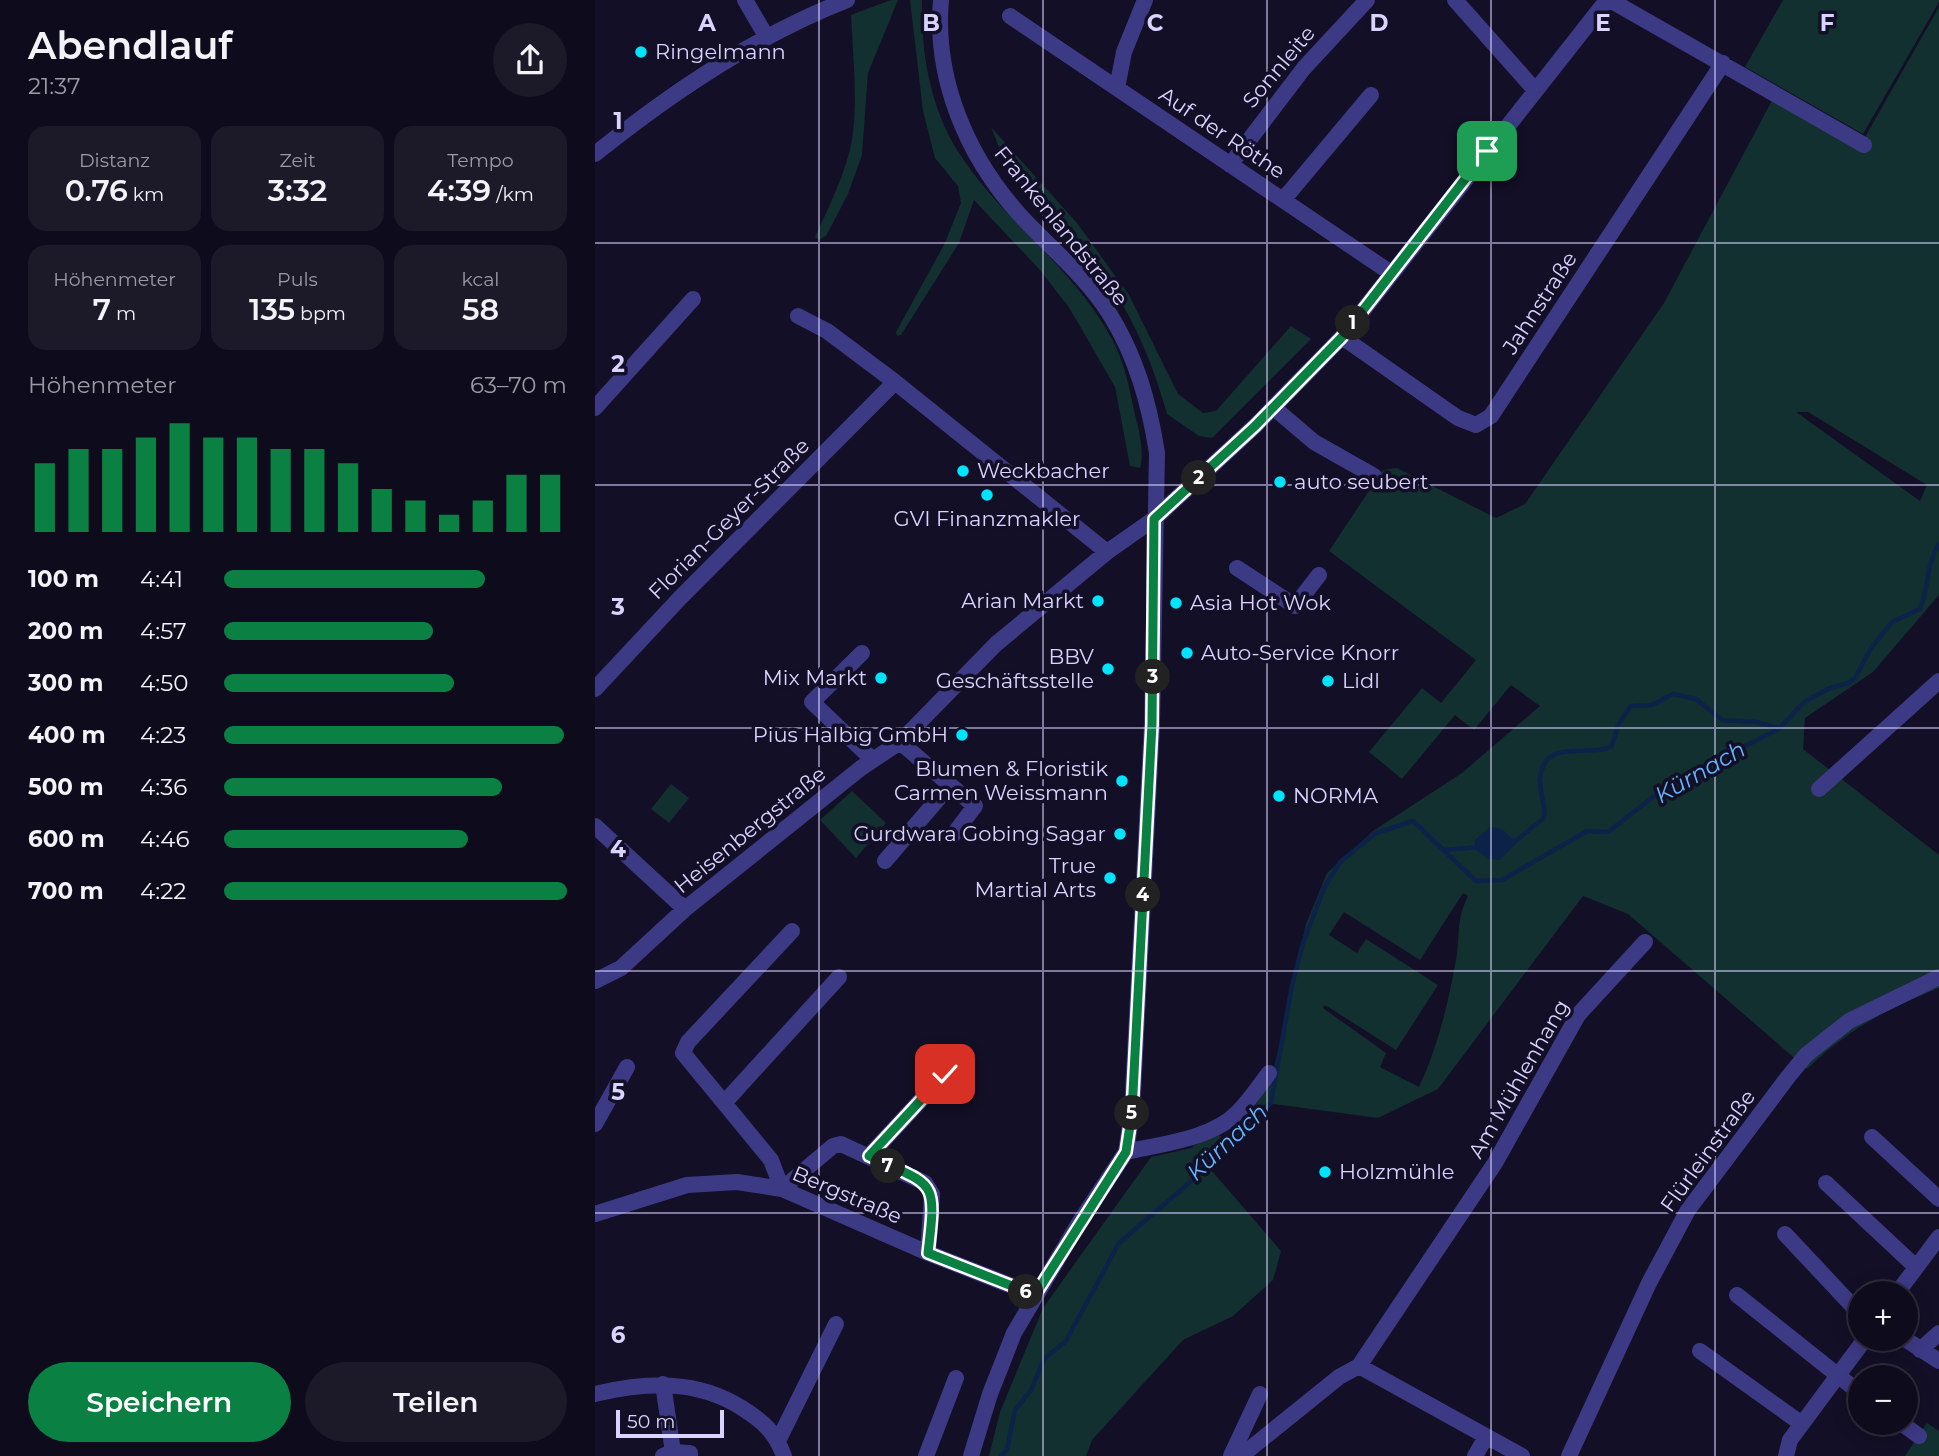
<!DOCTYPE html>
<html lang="de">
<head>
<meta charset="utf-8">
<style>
	:root { --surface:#0e0b1c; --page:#1c1929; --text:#f1f3f6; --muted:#9b9ba3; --line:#2e2b3b; --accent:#0b8043 }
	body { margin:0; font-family:Montserrat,sans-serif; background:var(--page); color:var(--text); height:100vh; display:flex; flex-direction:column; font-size:26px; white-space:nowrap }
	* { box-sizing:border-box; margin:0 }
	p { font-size:23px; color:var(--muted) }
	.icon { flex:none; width:38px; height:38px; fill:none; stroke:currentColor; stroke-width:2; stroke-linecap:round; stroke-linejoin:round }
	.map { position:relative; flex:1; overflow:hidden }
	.panel { display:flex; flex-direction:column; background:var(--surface); width:595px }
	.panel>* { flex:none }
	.controls { position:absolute; left:1253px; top:1281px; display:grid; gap:14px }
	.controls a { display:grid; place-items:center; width:70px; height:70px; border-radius:50%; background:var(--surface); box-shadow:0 4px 18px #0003,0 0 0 2px var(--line); font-size:35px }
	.scale { position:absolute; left:21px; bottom:18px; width:108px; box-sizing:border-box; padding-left:7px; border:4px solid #d9d4ff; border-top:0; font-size:19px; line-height:24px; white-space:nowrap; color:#d9d4ff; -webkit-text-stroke:5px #130f26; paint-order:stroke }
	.pin { position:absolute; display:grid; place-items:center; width:60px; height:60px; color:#fff; margin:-30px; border-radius:14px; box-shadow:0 4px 10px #0006 }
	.km { position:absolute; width:35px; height:35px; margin:-18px; border-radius:50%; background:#222; color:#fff; font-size:19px; line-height:35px; text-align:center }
	.round { display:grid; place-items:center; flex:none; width:74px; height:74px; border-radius:37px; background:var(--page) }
	.summary { display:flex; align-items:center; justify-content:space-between; height:119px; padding:0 28px }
	h1 { font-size:38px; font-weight:600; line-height:52px }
	.figures { display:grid; grid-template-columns:repeat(3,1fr); gap:10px; height:119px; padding:7px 28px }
	.figures div { display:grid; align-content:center; border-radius:18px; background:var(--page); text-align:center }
	.figures b { font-size:30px; font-weight:600 }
	.figures small { font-size:19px; font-weight:400 }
	.figures p { font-size:19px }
	.chart { height:196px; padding:14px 28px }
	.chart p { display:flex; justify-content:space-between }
	.chart svg { width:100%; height:126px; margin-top:7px; stroke:var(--accent); stroke-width:6 }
	.primary-button { display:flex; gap:14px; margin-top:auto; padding:14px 28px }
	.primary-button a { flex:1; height:80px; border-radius:42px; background:var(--accent); color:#fff; font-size:28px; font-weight:600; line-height:80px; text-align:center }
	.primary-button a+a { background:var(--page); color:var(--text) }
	ul { padding:0 28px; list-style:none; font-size:23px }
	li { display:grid; grid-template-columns:112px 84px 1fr; align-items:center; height:52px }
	li i { height:18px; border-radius:9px; background:var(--accent) }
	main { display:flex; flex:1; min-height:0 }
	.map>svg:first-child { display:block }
	.green { fill:#12302f; fill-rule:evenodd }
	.water { fill:#0c2248 }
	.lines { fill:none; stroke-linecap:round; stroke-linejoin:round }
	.stream { stroke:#0c2248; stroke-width:4.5 }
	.minor { stroke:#3d3a85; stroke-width:16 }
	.route-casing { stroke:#fff; stroke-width:14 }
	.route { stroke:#0b8043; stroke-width:9 }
	.grid { fill:none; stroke:#d9d4ff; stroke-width:2; stroke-opacity:0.55 }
	.poi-dot { fill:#00e5ff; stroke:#130f26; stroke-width:2.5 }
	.labels { text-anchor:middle; stroke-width:7; stroke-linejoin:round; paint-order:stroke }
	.poi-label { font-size:21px; fill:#d9d4ff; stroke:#130f26; text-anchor:start }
	.street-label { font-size:21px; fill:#d9d4ff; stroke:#130f26 }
	.water-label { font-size:23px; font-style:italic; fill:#62b6ff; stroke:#130f26 }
	.grid-label { font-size:23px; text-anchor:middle; font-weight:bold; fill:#d9d4ff; stroke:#130f26; stroke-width:7; stroke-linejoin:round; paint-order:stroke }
</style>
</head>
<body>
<main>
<section class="panel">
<div class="summary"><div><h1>Abendlauf</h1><p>21:37</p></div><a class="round"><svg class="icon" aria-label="share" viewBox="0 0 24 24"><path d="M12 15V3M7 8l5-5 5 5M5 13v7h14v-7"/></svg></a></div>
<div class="figures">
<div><p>Distanz</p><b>0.76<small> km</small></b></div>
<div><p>Zeit</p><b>3:32</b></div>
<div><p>Tempo</p><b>4:39<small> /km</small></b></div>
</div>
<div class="figures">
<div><p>Höhenmeter</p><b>7<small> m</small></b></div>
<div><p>Puls</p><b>135<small> bpm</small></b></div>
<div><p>kcal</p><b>58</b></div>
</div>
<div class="chart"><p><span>Höhenmeter</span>63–70 m</p>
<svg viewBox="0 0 160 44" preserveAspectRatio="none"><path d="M5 44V20M15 44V15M25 44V15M35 44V11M45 44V6M55 44V11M65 44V11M75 44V15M85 44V15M95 44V20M105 44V29M115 44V33M125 44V38M135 44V33M145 44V24M155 44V24"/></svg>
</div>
<ul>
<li><b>100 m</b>4:41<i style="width:76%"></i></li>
<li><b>200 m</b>4:57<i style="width:61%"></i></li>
<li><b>300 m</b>4:50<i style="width:67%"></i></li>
<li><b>400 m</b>4:23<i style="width:99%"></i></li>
<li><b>500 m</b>4:36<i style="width:81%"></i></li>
<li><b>600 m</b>4:46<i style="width:71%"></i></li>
<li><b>700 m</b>4:22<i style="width:100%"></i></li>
</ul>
<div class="primary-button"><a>Speichern</a><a>Teilen</a></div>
</section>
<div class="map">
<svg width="1344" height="1456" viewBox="0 0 1344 1456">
	<rect width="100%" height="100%" fill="#130f26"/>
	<path class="green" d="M296,0H303L273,73L267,155L253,194L231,236L224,240L220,237C234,206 251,173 257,140C263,99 258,56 256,15Z
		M315,0H327C326,53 335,108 364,153C408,221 479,268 517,339C529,361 534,386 539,410C543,428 550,449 545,468L535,466L520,387L489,333L473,306L444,269L379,200L364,243L306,335L302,336L301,332L350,243L366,203L363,186L340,158L328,111Z
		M1188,0H1344V2L1268,134L1150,67Z
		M1344,7V595L1278,672L1210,718L1208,749L1344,855V988C1293,1008 1252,1030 1212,1069L1033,914L988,896L843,1089L783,1118L672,1103L649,1122L676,1082L711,924L732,873L778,831L867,773L945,706L916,685L879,730L860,715L807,779L774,752L827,688L846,703L881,660L734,551L788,470L802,468L901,518L930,504L1069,303L1180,95L1265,146ZM1201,412H1213L1332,485L1325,501ZM868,893L873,896C860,923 866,933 861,960C853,1004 843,1046 824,1087L785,1067L791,1053L728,1008L730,1005L801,1050L843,985L771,939L762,953L734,935L749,912L825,960Z
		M396,127L482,223L534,295L583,394L608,413L621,411L696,326L716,339L617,438L604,436L572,414C557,359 533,304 496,259C471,229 439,204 416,171C407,159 402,141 396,127Z
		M76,784L94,798L74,823L56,809Z
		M257,791L291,823L261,858L225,820Z
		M620,1133L635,1142L618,1160L617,1171L686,1251L678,1280L638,1316L588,1340L497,1440L491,1456H394L405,1412L448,1308L556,1157L596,1148Z
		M1332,1423L1344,1431V1456H1310Z"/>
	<path class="water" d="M895,827L907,829L922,843L905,860L893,859L879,848L881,839Z"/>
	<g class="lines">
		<path class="stream" d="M918,843L949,818C951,805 944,792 945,779C949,736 992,759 1017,746L1023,725L1036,706L1057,705L1078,694L1101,699L1127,720L1162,722L1183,728
			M849,850L885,847
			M406,1456L412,1449L420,1410L436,1390L449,1359L471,1341L524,1243L594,1183L676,1103L697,985L708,943L729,888L745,862L781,833L818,821L881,881L907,880L992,831L1013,832L1076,783L1184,729L1209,702L1235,688L1253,683L1260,678L1276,648L1297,622L1325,609C1334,587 1331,564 1344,544"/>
		<path class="minor" d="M150,0L171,36
			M346,0C339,79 372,156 424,214C454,247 489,274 514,313C541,356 554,402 562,453L557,724L537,1112L531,1152L484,1223L419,1333L395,1394L376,1456
			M860,0L940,90
			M1015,0L1269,145
			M415,16L796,273
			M522,88L529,52L550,0
			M0,154C77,92 160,36 252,0
			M635,165L709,68L772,0
			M688,200L776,95
			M203,316L232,331L300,382L512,552
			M747,337L863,418L881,425L896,416L1128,63
			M678,407L719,442L779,476
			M0,408L98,299
			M642,568L700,606L724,575
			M267,653L217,702L277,759
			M0,689L85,598L300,382
			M355,785L380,806L358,835
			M1224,789L1344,681
			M0,826L90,909
			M290,861L355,785L305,742
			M197,931L93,1042L88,1053L176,1160L187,1189L238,1146L246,1144L330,1183L337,1194L333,1253
			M0,981L26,968L90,909L266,768L305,742L401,644L512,552L559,519L660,426L747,337L1012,0
			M130,1102L244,977
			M0,1124L32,1067
			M1277,1137L1344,1199
			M531,1152C566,1144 617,1139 643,1112C655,1100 664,1086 674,1073
			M274,1156L350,1074
			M1231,1183L1321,1267
			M0,1214L92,1185L142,1182L187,1189L333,1253L440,1295
			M1190,1234L1265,1314
			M1302,1293L1344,1237
			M1142,1295L1265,1393
			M1310,1339L1344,1361
			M1325,1350L1344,1333
			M1105,1351L1207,1424
			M764,1366L927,1456
			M68,1384L78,1452
			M0,1394C52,1382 101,1379 147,1408C169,1422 180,1432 189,1456
			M1306,1423L1324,1436
			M183,1441L241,1324
			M68,1456L78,1452L95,1453V1456
			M331,1456L361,1378
			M636,1456L665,1394
			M646,1456L744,1377L764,1366L900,1163L983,1015L1050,942
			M880,1456L891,1437
			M974,1456L1054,1283L1093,1210L1193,1077L1211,1055L1254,1021L1344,977
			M1191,1456L1195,1440L1270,1339"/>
	</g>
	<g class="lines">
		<defs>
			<path id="route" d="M350,1074L274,1156C340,1187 342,1177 333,1253L440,1295L531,1152L537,1112L557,724L559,519L660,426L747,337L892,151"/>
		</defs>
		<use href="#route" class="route-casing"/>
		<use href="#route" class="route"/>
	</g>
	<path class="grid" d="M224,0V1456M448,0V1456M672,0V1456M896,0V1456M1120,0V1456M0,243H1344M0,485H1344M0,728H1344M0,971H1344M0,1213H1344"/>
	<g class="poi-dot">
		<circle cx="46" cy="52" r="7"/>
		<circle cx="368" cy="471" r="7"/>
		<circle cx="685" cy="482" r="7"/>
		<circle cx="392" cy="495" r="7"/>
		<circle cx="503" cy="601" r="7"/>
		<circle cx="581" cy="603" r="7"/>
		<circle cx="592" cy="653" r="7"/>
		<circle cx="513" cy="669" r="7"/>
		<circle cx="286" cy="678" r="7"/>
		<circle cx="733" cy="681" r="7"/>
		<circle cx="367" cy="735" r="7"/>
		<circle cx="527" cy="781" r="7"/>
		<circle cx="684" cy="796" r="7"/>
		<circle cx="525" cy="834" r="7"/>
		<circle cx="515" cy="878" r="7"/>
		<circle cx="730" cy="1172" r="7"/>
	</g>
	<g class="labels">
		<g class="poi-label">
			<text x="60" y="59">Ringelmann</text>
			<text x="382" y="478">Weckbacher</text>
			<text x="699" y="489">auto seubert</text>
			<text x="392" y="526" text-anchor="middle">GVI Finanzmakler</text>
			<text x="489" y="608" text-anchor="end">Arian Markt</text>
			<text x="595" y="610">Asia Hot Wok</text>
			<text x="606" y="660">Auto-Service Knorr</text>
			<text x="499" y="664" text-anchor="end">BBV<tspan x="499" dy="24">Geschäftsstelle</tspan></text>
			<text x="272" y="685" text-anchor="end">Mix Markt</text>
			<text x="747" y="688">Lidl</text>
			<text x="353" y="742" text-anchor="end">Pius Halbig GmbH</text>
			<text x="513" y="776" text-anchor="end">Blumen &amp; Floristik<tspan x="513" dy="24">Carmen Weissmann</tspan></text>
			<text x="698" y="803">NORMA</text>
			<text x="511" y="841" text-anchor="end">Gurdwara Gobing Sagar</text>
			<text x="501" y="873" text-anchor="end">True<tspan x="501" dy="24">Martial Arts</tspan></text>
			<text x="744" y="1179">Holzmühle</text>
		</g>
		<g class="street-label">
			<text transform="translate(684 67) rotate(-50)" y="7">Sonnleite</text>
			<text transform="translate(627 133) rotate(34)" y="7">Auf der Röthe</text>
			<text transform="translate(466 226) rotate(51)" y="7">Frankenlandstraße</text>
			<text transform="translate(945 303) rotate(-57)" y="7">Jahnstraße</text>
			<text transform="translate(134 519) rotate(-45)" y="7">Florian-Geyer-Straße</text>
			<text transform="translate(155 830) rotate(-39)" y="7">Heisenbergstraße</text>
			<text transform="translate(924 1079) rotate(-60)" y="7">Am Mühlenhang</text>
			<text transform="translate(1113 1151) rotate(-54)" y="7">Flürleinstraße</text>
			<text transform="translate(252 1195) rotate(23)" y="7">Bergstraße</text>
		</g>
		<g class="water-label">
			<text transform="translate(1105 772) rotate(-30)" y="8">Kürnach</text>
			<text transform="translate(632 1142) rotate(-43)" y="8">Kürnach</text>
		</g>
	</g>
	<g class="grid-label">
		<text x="112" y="31">A</text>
		<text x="336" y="31">B</text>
		<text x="560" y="31">C</text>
		<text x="784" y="31">D</text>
		<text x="1008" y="31">E</text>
		<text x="1232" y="31">F</text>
		<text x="23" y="129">1</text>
		<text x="23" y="372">2</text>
		<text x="23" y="615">3</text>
		<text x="23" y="857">4</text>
		<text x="23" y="1100">5</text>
		<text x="23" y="1343">6</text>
	</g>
</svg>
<div class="controls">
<a>+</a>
<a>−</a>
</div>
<div class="scale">50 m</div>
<div class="pin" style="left:892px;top:151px;background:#1e9e55"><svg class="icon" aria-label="arrive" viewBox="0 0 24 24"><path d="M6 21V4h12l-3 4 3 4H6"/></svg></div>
<div class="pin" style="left:350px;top:1074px;background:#d93025"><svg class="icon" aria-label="check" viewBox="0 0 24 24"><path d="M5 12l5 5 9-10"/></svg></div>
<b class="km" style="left:758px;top:323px">1</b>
<b class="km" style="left:604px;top:478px">2</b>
<b class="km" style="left:558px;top:677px">3</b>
<b class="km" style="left:548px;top:895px">4</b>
<b class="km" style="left:537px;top:1113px">5</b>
<b class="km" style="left:431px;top:1292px">6</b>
<b class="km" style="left:293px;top:1166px">7</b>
</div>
</main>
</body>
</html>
